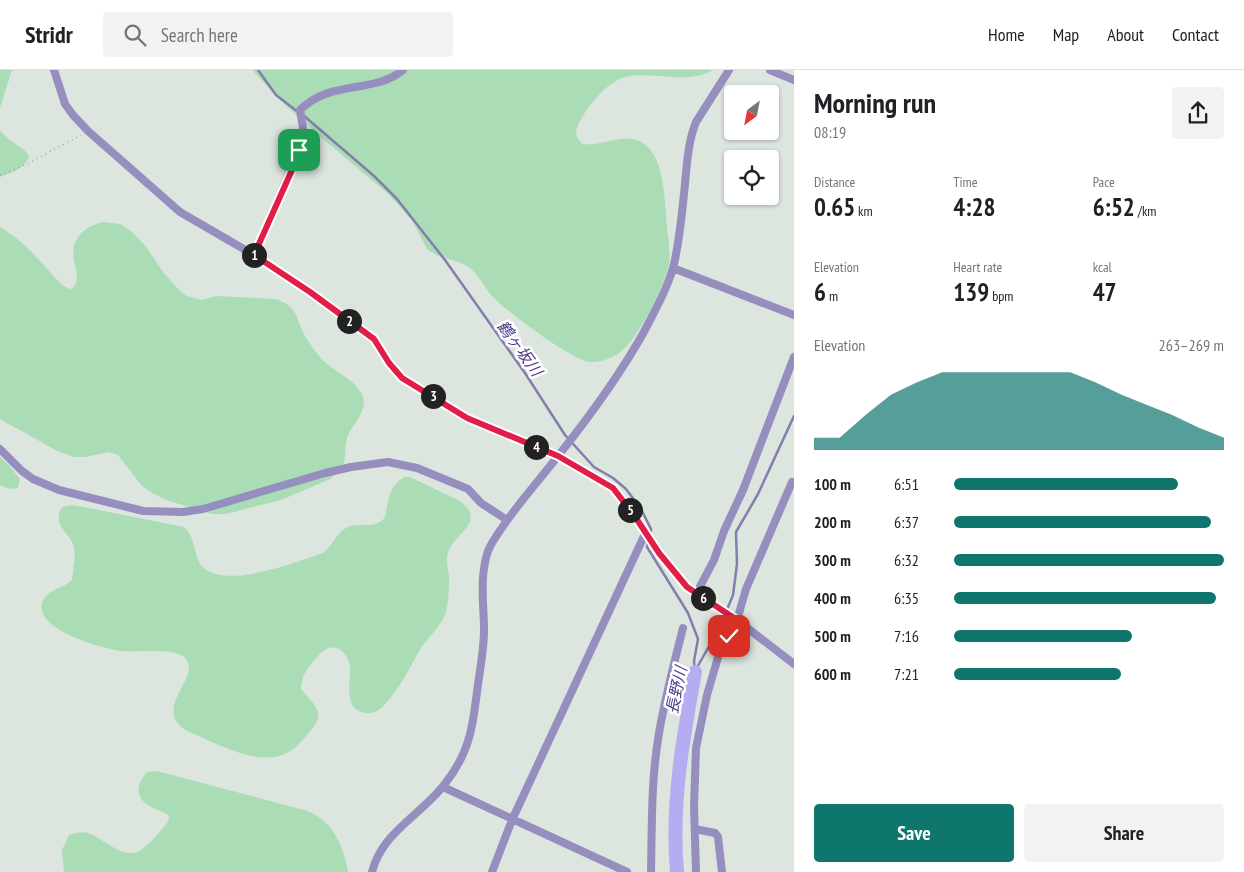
<!DOCTYPE html>
<html lang="en">
<head>
<meta charset="utf-8">
<style>
	:root { --surface:#fff; --page:#f2f2f2; --text:#202124; --muted:#757577; --line:#e0e0e0; --accent:#0f766e }
	body { margin:0; font-family:"PT Sans Narrow","Noto Sans JP",sans-serif; background:var(--page); color:var(--text); height:100vh; display:flex; flex-direction:column; font-size:19px; white-space:nowrap }
	* { box-sizing:border-box; margin:0 }
	p { font-size:16px; color:var(--muted) }
	.icon { flex:none; width:28px; height:28px; fill:none; stroke:currentColor; stroke-width:2; stroke-linecap:round; stroke-linejoin:round }
	.map { position:relative; flex:1; overflow:hidden }
	.drawer { display:flex; flex-direction:column; background:var(--surface); width:450px }
	.drawer>* { flex:none }
	.needle { width:32px; rotate:212deg }
	.controls { position:absolute; left:724px; top:15px; display:grid; gap:10px }
	.controls a { display:grid; place-items:center; width:55px; height:55px; border-radius:5px; background:var(--surface); box-shadow:0 1px 4px #0004; font-size:25px }
	.pin { position:absolute; display:grid; place-items:center; width:42px; height:42px; color:#fff; margin:-21px; border-radius:10px; box-shadow:0 2px 8px #0006 }
	.km { position:absolute; width:25px; height:25px; margin:-12px; border-radius:50%; background:#222; color:#fff; font-size:14px; line-height:25px; text-align:center }
	.round { display:grid; place-items:center; flex:none; width:52px; height:52px; border-radius:5px; background:var(--page) }
	.overview { display:flex; align-items:center; justify-content:space-between; height:85px; padding:0 20px }
	h1 { font-size:28px; font-weight:700; line-height:38px }
	.metrics { display:grid; grid-template-columns:repeat(3,1fr); gap:8px; height:85px; padding:5px 20px }
	.metrics div { display:grid; align-content:center }
	.metrics b { font-size:25px; font-weight:700 }
	.metrics small { font-size:14px; font-weight:400 }
	.metrics p { font-size:14px }
	.chart { height:140px; padding:10px 20px }
	.chart p { display:flex; justify-content:space-between }
	.chart svg { width:100%; height:90px; margin-top:5px; fill:var(--accent); opacity:.7 }
	.cta { display:flex; gap:10px; margin-top:auto; padding:10px 20px }
	.cta a { flex:1; height:58px; border-radius:5px; background:var(--accent); color:#fff; font-size:20px; font-weight:700; line-height:58px; text-align:center }
	.cta a+a { background:var(--page); color:var(--text) }
	ul { padding:0 20px; list-style:none; font-size:16px }
	li { display:grid; grid-template-columns:80px 60px 1fr; align-items:center; height:38px }
	li i { height:12px; border-radius:6px; background:var(--accent) }
	header { display:flex; align-items:center; gap:30px; box-sizing:border-box; height:70px; padding:0 25px; background:var(--surface); border-bottom:1px solid var(--line) }
	header strong { font-size:24px }
	nav { display:flex; gap:28px; margin-inline-start:auto; font-size:18px }
	.search { width:350px; height:45px; background:var(--page); display:flex; align-items:center; gap:12px; box-sizing:border-box; padding:0 18px; border-radius:5px; color:var(--muted); font-size:19px }
	main { display:flex; flex:1; min-height:0 }
	.map>svg:first-child { display:block }
	.green { fill:#aaddb6 }
	.lines { fill:none; stroke-linecap:round; stroke-linejoin:round }
	.stream { stroke:#847eae; stroke-width:2.5 }
	.river { stroke:#b6acf2; stroke-width:14 }
	.path { stroke:#7c827e; stroke-width:1; stroke-dasharray:1 4; stroke-linecap:butt }
	.minor { stroke:#958ebf; stroke-width:8 }
	.route-casing { stroke:#fff; stroke-width:10 }
	.route { stroke:#e11d48; stroke-width:6 }
	.labels { text-anchor:middle; stroke-width:5; stroke-linejoin:round; paint-order:stroke }
	.water-label { font-size:16px; font-style:italic; fill:#4e3b8d; stroke:#fff }
</style>
</head>
<body>
<header>
<strong>Stridr</strong>
<div class="search"><svg class="icon" aria-label="search" viewBox="0 0 24 24"><circle cx="10" cy="10" r="6"/><path d="M15 15l6 6"/></svg>Search here</div>
<nav><a>Home</a><a>Map</a><a>About</a><a>Contact</a></nav>
</header>
<main>
<div class="map">
<svg width="794" height="802" viewBox="0 0 794 802">
	<rect width="100%" height="100%" fill="#dde5df"/>
	<path class="green" d="M0,0H12L0,38Z
		M252,0H713C701,7 687,8 672,7C659,6 644,4 630,6C609,9 590,33 580,51C575,60 574,67 583,74C605,77 629,58 648,77C665,94 665,134 667,157C668,169 671,182 669,194C666,213 639,265 625,278C617,286 604,292 591,292C574,292 508,242 494,228C485,220 481,207 471,199C458,188 439,190 427,179L413,152L403,140L388,124L317,64L280,30Z
		M0,60C8,72 25,77 29,86C26,98 11,103 0,107Z
		M103,152L121,154L133,163L147,178L163,202L180,221L187,226L202,230L216,226L276,229C295,236 295,243 302,260C306,269 313,278 319,286C331,301 357,309 363,327C368,340 353,354 348,365C344,375 347,386 343,395C340,402 335,405 330,409L281,430L226,444H212L166,430L152,423L141,415L118,385L109,382L85,387H74L59,382L0,349V157C28,174 40,192 62,215L69,219L73,218C85,204 64,186 79,166C85,158 94,154 103,152Z
		M0,387L8,394L20,409L18,418L10,419L0,415Z
		M405,407H410L460,431C486,451 458,461 449,480C445,490 448,497 449,506C449,516 449,527 447,537C445,553 430,565 421,578C411,595 399,620 386,633C381,639 375,644 367,643C342,641 351,612 350,596C349,587 340,575 330,578C324,579 319,585 315,589C307,599 301,607 301,619C315,637 328,641 308,664C303,669 298,676 292,680C262,701 217,673 187,661C149,638 205,606 184,587C172,577 137,583 120,581C102,578 27,558 44,529C50,519 64,518 72,510C73,501 76,485 74,477C70,462 51,456 62,437L72,435L84,437L184,457C197,467 192,488 204,498C230,519 295,492 323,483C333,476 336,462 348,457C360,452 376,460 385,447C388,433 389,414 405,407Z
		M157,701L308,741C334,753 343,775 348,802H64L62,780L69,765C75,763 82,761 88,763C103,768 124,791 141,780C151,773 160,761 168,752L169,746C164,741 158,741 152,737C135,729 135,716 147,702Z"/>
	<g class="lines">
		<path class="stream" d="M258,0L276,25L298,42
			M303,45L374,106L397,129L445,190L525,303L565,365L594,397L613,408L626,419L641,439L651,459L650,465
			M649,470L647,477L688,543L698,569L694,591L695,602
			M695,601L720,557L733,525L737,494L736,462L758,424L794,346"/>
		<path class="river" d="M677,802C671,734 683,668 695,602"/>
		<path class="path" d="M0,105L25,95L81,65"/>
		<path class="minor" d="M54,0L65,34L73,45L88,61L180,142L254,185L310,223L374,269L389,293L402,308L467,348L558,386L613,418L634,445L659,483L687,517L737,550L794,594
			M770,0L794,10
			M254,185L299,80L303,58L300,40C331,9 375,24 403,0
			M673,198L794,245
			M0,379L22,401L33,409L59,420L143,441L183,442L203,439L325,403L351,397L388,392L417,398L468,419L481,433L507,450
			M696,524L714,490L724,461L743,420L794,287
			M443,717L627,802
			M695,759L715,763L718,767L722,802
			M372,802C382,762 421,745 444,715C452,705 459,694 464,682C474,659 475,632 479,608C481,592 484,577 484,561C484,534 479,508 488,481C492,471 499,462 506,452C522,429 541,408 558,386C590,346 620,305 645,260C655,240 667,220 673,198C680,171 682,142 685,114C687,93 688,72 696,52L729,0
			M492,802L512,750L645,464
			M651,802C652,756 651,709 659,663C665,628 674,593 683,558
			M696,802L694,736L696,678L707,625L719,584L737,550L746,519L792,412L794,413"/>
	</g>
	<g class="lines">
		<defs>
			<path id="route" d="M299,80L292,100L254,185L310,222L374,269L389,293L402,308L467,348L558,386L613,418L634,445L659,483L687,517L737,550L729,566"/>
		</defs>
		<use href="#route" class="route-casing"/>
		<use href="#route" class="route"/>
	</g>
	<g class="labels">
		<g class="water-label">
			<text transform="translate(520 278) rotate(54)" y="6">鶴ヶ坂川</text>
			<text transform="translate(676 620) rotate(-78)" y="6">長野川</text>
		</g>
	</g>
</svg>
<div class="controls">
<a><svg class="needle" viewBox="-14 -14 28 28"><path d="M0-13l5 13h-10z" fill="#e53935"/><path d="M0 13l5-13h-10z" fill="#757577"/></svg></a>
<a><svg class="icon" aria-label="locate" viewBox="0 0 24 24"><circle cx="12" cy="12" r="6"/><path d="M12 2v4M12 18v4M2 12h4M18 12h4"/></svg></a>
</div>
<div class="pin" style="left:299px;top:80px;background:#1e9e55"><svg class="icon" aria-label="arrive" viewBox="0 0 24 24"><path d="M6 21V4h12l-3 4 3 4H6"/></svg></div>
<div class="pin" style="left:729px;top:566px;background:#d93025"><svg class="icon" aria-label="check" viewBox="0 0 24 24"><path d="M5 12l5 5 9-10"/></svg></div>
<b class="km" style="left:254px;top:185px">1</b>
<b class="km" style="left:349px;top:251px">2</b>
<b class="km" style="left:433px;top:326px">3</b>
<b class="km" style="left:536px;top:377px">4</b>
<b class="km" style="left:630px;top:440px">5</b>
<b class="km" style="left:703px;top:528px">6</b>
</div>
<section class="drawer">
<div class="overview"><div><h1>Morning run</h1><p>08:19</p></div><a class="round"><svg class="icon" aria-label="share" viewBox="0 0 24 24"><path d="M12 15V3M7 8l5-5 5 5M5 13v7h14v-7"/></svg></a></div>
<div class="metrics">
<div><p>Distance</p><b>0.65<small> km</small></b></div>
<div><p>Time</p><b>4:28</b></div>
<div><p>Pace</p><b>6:52<small> /km</small></b></div>
</div>
<div class="metrics">
<div><p>Elevation</p><b>6<small> m</small></b></div>
<div><p>Heart rate</p><b>139<small> bpm</small></b></div>
<div><p>kcal</p><b>47</b></div>
</div>
<div class="chart"><p><span>Elevation</span>263–269 m</p>
<svg viewBox="0 0 160 44" preserveAspectRatio="none"><path d="M0 44V38L10 38L20 27L30 17L40 11L50 6L60 6L70 6L80 6L90 6L100 6L110 11L120 17L130 22L140 27L150 33L160 38V44z"/></svg>
</div>
<ul>
<li><b>100 m</b>6:51<i style="width:83%"></i></li>
<li><b>200 m</b>6:37<i style="width:95%"></i></li>
<li><b>300 m</b>6:32<i style="width:100%"></i></li>
<li><b>400 m</b>6:35<i style="width:97%"></i></li>
<li><b>500 m</b>7:16<i style="width:66%"></i></li>
<li><b>600 m</b>7:21<i style="width:62%"></i></li>
</ul>
<div class="cta"><a>Save</a><a>Share</a></div>
</section>
</main>
</body>
</html>
